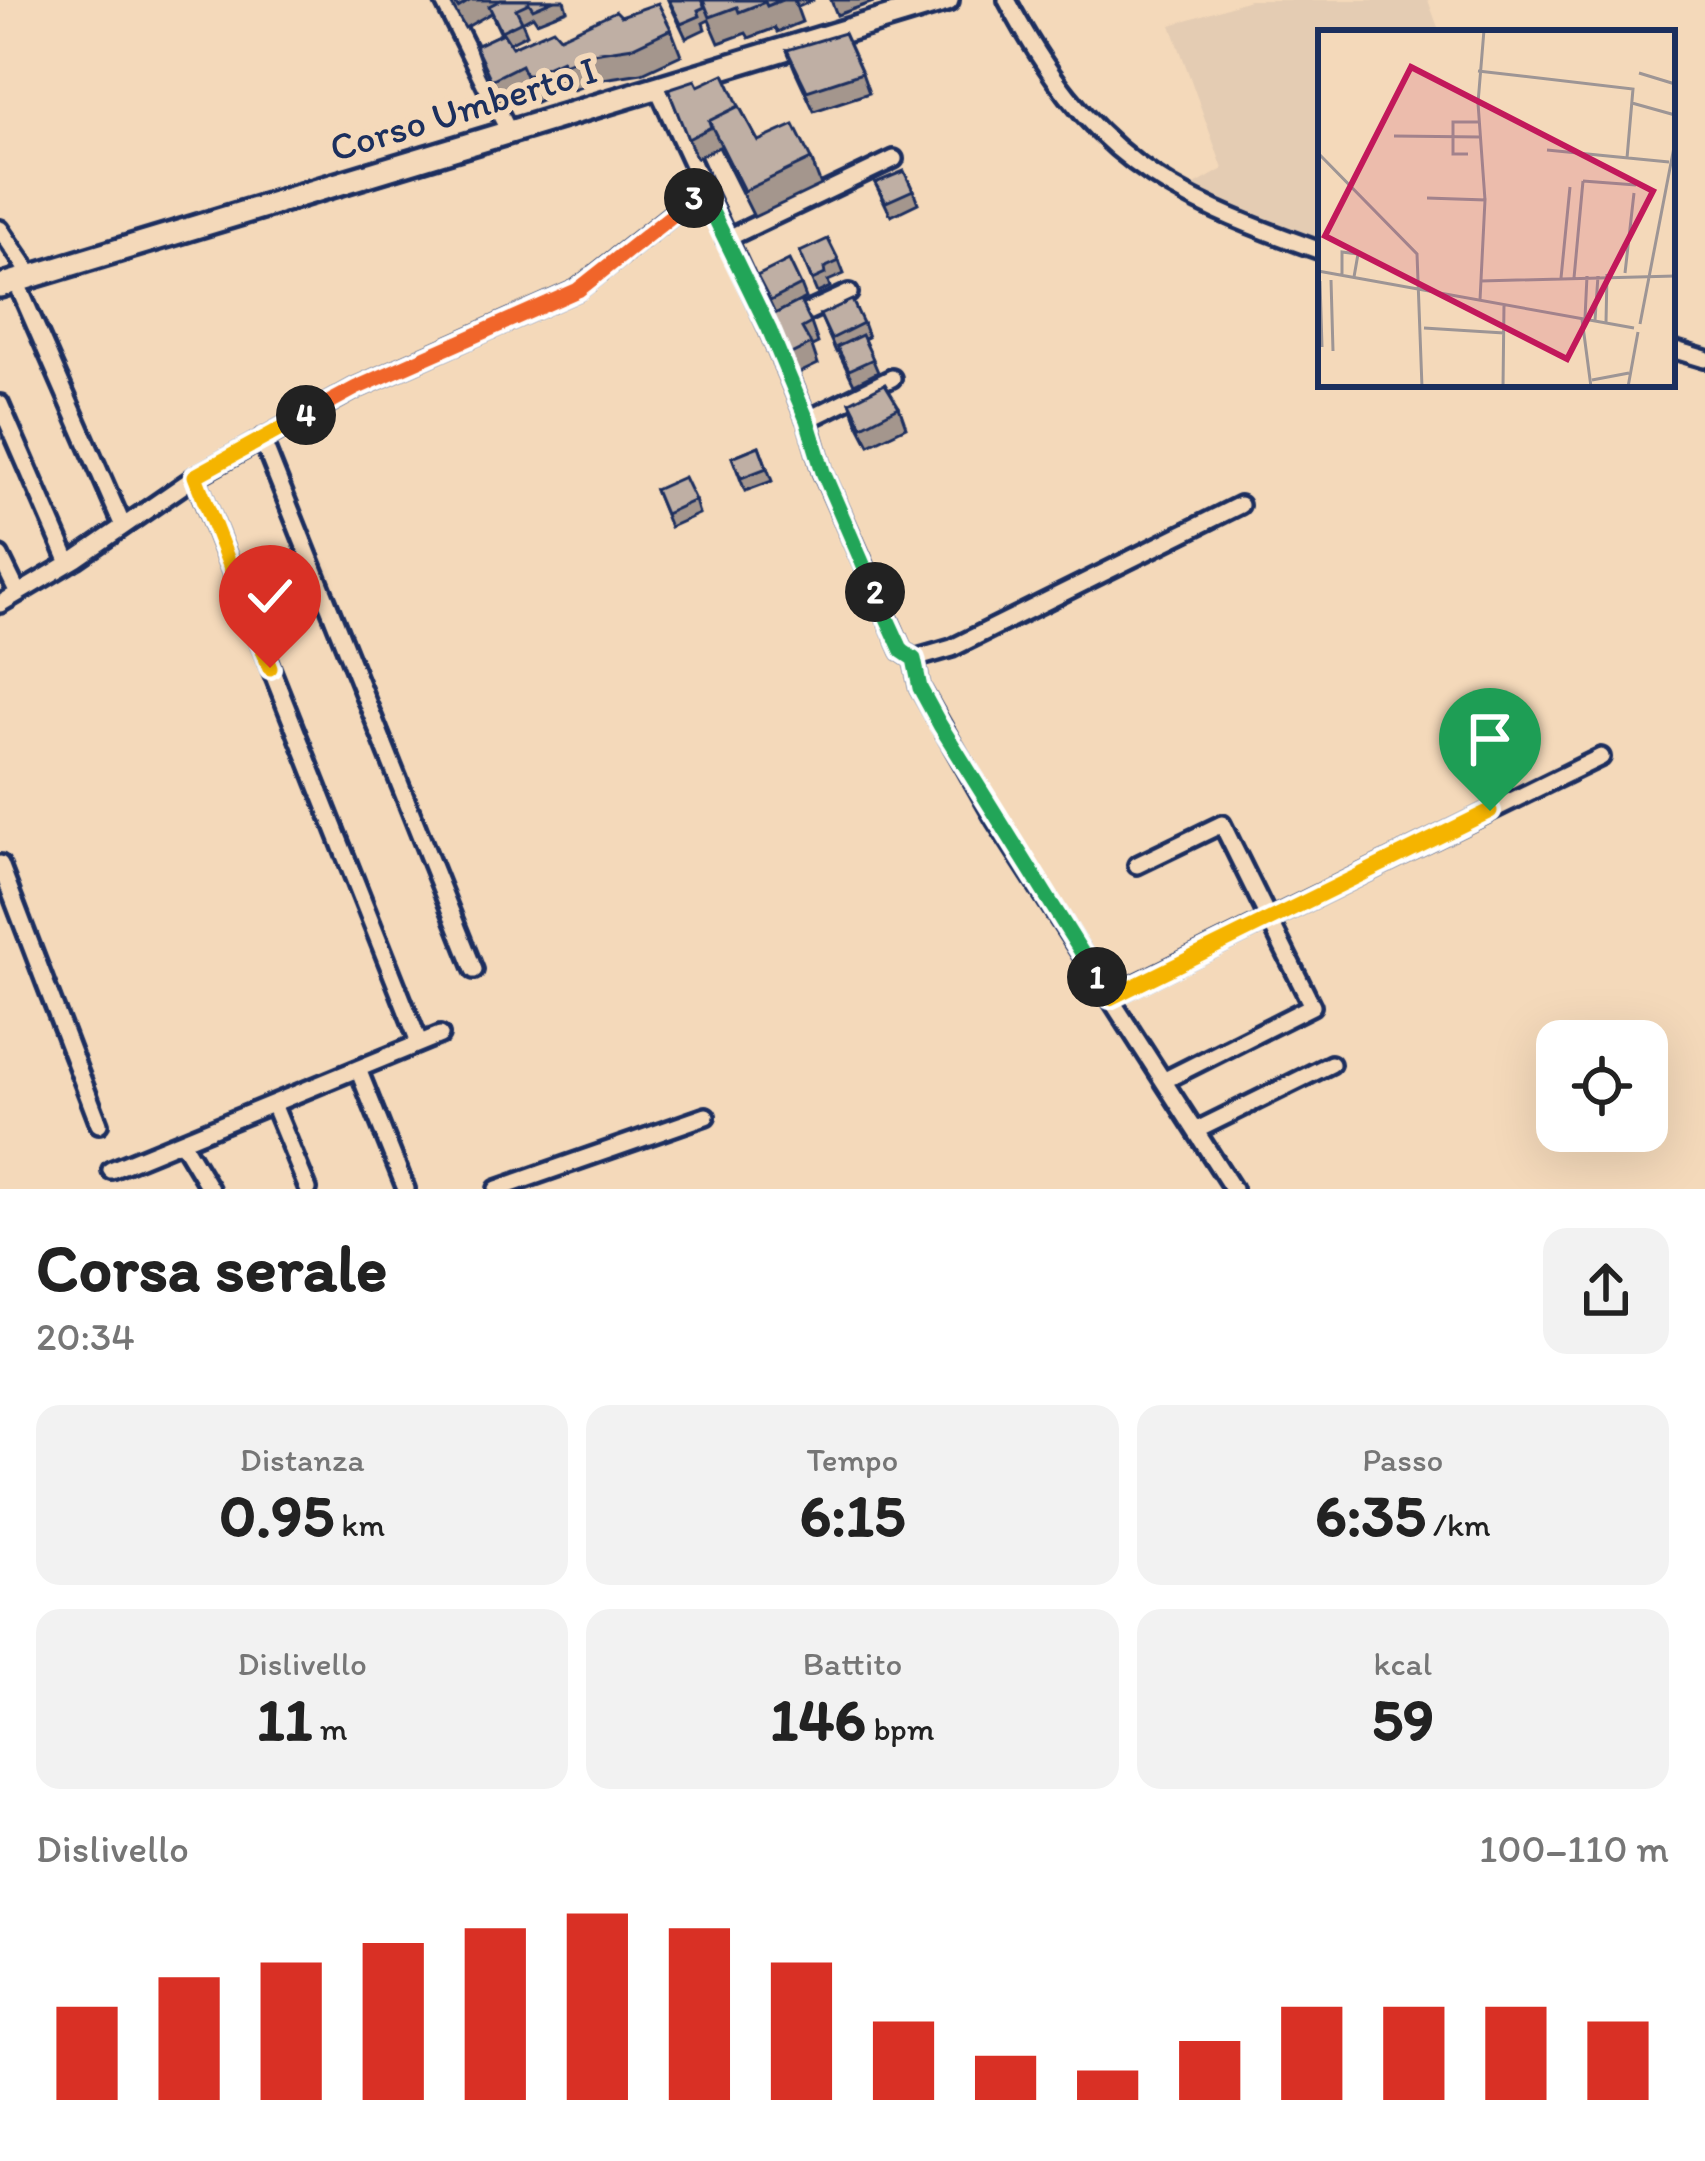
<!DOCTYPE html>
<html lang="it">
<head>
<meta charset="utf-8">
<style>
	:root { --surface:#fff; --page:#f2f2f2; --text:#222; --muted:#767676; --accent:#d93025 }
	body { margin:0; font-family:Itim,sans-serif; background:var(--page); color:var(--text); height:100vh; display:flex; flex-direction:column; font-size:45px; white-space:nowrap }
	* { box-sizing:border-box; margin:0 }
	p { font-size:39px; color:var(--muted) }
	.icon { flex:none; width:66px; height:66px; fill:none; stroke:currentColor; stroke-width:2; stroke-linecap:round; stroke-linejoin:round }
	.map { position:relative; height:1189px; overflow:hidden }
	.sheet { display:flex; flex-direction:column; background:var(--surface); flex:1 }
	.sheet>* { flex:none }
	.buttons { position:absolute; left:1536px; top:1020px; display:grid; gap:24px }
	.buttons a { display:grid; place-items:center; width:132px; height:132px; border-radius:24px; background:var(--surface); box-shadow:0 12px 48px #0002; font-size:60px }
	.pin { position:absolute; display:grid; place-items:center; width:102px; height:102px; color:#fff; margin:-123px -51px; border-radius:50% 50% 50% 0; rotate:-45deg; box-shadow:0 0 12px #0007 }
	.pin .icon { rotate:45deg }
	.km { position:absolute; width:60px; height:60px; margin:-30px; border-radius:50%; background:#222; color:#fff; font-size:33px; line-height:60px; text-align:center }
	.round { display:grid; place-items:center; flex:none; width:126px; height:126px; border-radius:24px; background:var(--page) }
	.headline { display:flex; align-items:center; justify-content:space-between; height:204px; padding:0 36px }
	h1 { font-size:66px; font-weight:700; line-height:90px }
	.figures { display:grid; grid-template-columns:repeat(3,1fr); gap:18px; height:204px; padding:12px 36px }
	.figures div { display:grid; align-content:center; border-radius:24px; background:var(--page); text-align:center }
	.figures b { font-size:60px; font-weight:700 }
	.figures small { font-size:33px; font-weight:400 }
	.figures p { font-size:33px }
	.chart { height:336px; padding:24px 36px }
	.chart p { display:flex; justify-content:space-between }
	.chart svg { width:100%; height:216px; margin-top:12px; stroke:var(--accent); stroke-width:6 }
	.map>svg:first-child { display:block }
	.built { fill:#e4ccb3 }
	.lines { fill:none; stroke-linecap:round; stroke-linejoin:round }
	.minor-casing { stroke:#1b2f5e; stroke-width:24 }
	.major-casing { stroke:#1b2f5e; stroke-width:30 }
	.minor { stroke:#f4d9ba; stroke-width:15 }
	.major { stroke:#f4d9ba; stroke-width:21 }
	.wall { fill:#a4968d; stroke:#1b2f5e; stroke-width:3 }
	.building { fill:#bfafa4; stroke:#1b2f5e; stroke-width:3 }
	.split-1-casing { stroke:#fff; stroke-width:24 }
	.split-2-casing { stroke:#fff; stroke-width:24 }
	.split-3-casing { stroke:#fff; stroke-width:24 }
	.split-4-casing { stroke:#fff; stroke-width:24 }
	.split-5-casing { stroke:#fff; stroke-width:24 }
	.split-1 { stroke:#f5b400; stroke-width:15 }
	.split-2 { stroke:#22a559; stroke-width:15 }
	.split-3 { stroke:#22a559; stroke-width:15 }
	.split-4 { stroke:#f0652b; stroke-width:15 }
	.split-5 { stroke:#f5b400; stroke-width:15 }
	.labels { text-anchor:middle; stroke-width:12; stroke-linejoin:round; paint-order:stroke }
	.street-label { font-size:39px; fill:#1b2f5e; stroke:#f4d9ba }
	.inset-road { fill:none; stroke:#9d9595; stroke-width:3 }
	.view { fill:#c2185b; fill-opacity:0.15; stroke:#c2185b; stroke-width:6 }
	.inset-edge { fill:none; stroke:#1b2f5e; stroke-width:6 }
</style>
</head>
<body>
<div class="map">
<svg width="1705" height="1189" viewBox="0 0 1705 1189">
	<rect width="100%" height="100%" fill="#f4d9ba"/>
	<filter id="ink" filterUnits="userSpaceOnUse"><feTurbulence type="fractalNoise" baseFrequency=".00833" numOctaves="2"/><feDisplacementMap in="SourceGraphic" scale="24" xChannelSelector="R" yChannelSelector="G"/><feConvolveMatrix kernelMatrix="1 2 1 2 8 2 1 2 1" color-interpolation-filters="sRGB"/></filter>
	<g filter="url(#ink)">
		<path class="built" d="M1249,0H1428L1440,33H1321V241L1188,189L1223,169L1171,25Z"/>
		<g class="lines">
			<defs>
				<path id="minor" d="M443,0L509,132
					M1007,0C1088,153 1162,196 1321,251
					M657,87L769,329L808,422L823,473L902,651L914,659L952,648L1240,505
					M0,229L32,276
					M726,239L894,159
					M16,281L123,526
					M792,319L849,293
					M1672,349L1705,359
					M0,404L69,563
					M807,420L892,378
					M262,439L474,970
					M195,477L419,1042
					M0,556L18,593
					M0,604L76,559L195,477L281,429L356,388L577,290L702,191
					M914,659L920,688L996,821L1233,1189
					M0,864L99,1124
					M1137,865L1222,824L1312,1006L1165,1080
					M1110,997L1601,757
					M358,1069L406,1189
					M273,1104L308,1189
					M1197,1130L1331,1064
					M183,1144L210,1189
					M111,1170L440,1035
					M497,1189L706,1116"/>
				<path id="major" d="M0,286L947,0"/>
			</defs>
			<use href="#minor" class="minor-casing"/>
			<use href="#major" class="major-casing"/>
			<use href="#minor" class="minor"/>
			<use href="#major" class="major"/>
		</g>
		<path class="wall" d="M449,0H564L567,10L537,22L533,16L522,22L527,34L509,43L512,47L560,37L621,16L671,29L681,55L642,73L603,79L573,90L571,86L536,102L530,91L501,106L484,72L475,46L501,34L491,13L465,28Z
			M668,0H794L802,22L777,32L775,28L749,38L746,33L719,43L709,20L703,23L705,29L686,38Z
			M795,0H814L798,7Z
			M831,0H879L837,15Z
			M787,50L862,73L869,93L814,111L795,70Z
			M698,86L739,106L758,141L811,159L821,185L754,217L719,147L696,158L668,89Z
			M875,183L913,190L918,203L891,216Z
			M800,252L839,261L844,274L828,281L830,287L817,293Z
			M757,276L801,285L806,298L775,314Z
			M820,315L863,323L868,337L864,339L878,372L854,384L838,351L836,352Z
			M769,317L811,323L818,343L812,346L818,364L795,375Z
			M850,402L899,407L906,427L869,445L857,422Z
			M759,446L772,481L745,491L732,457Z
			M655,490L695,500L699,514L670,527Z"/>
		<path class="building" d="M453,0H471L458,8Z
			M501,0H554L533,9L529,3L516,9L522,21L501,31L489,6Z
			M669,0H701L705,7L698,10L700,16L681,24Z
			M703,0H782L767,6L765,2L739,12L737,7L710,17Z
			M658,3L671,29L633,47L593,53L564,64L562,60L526,76L521,65L491,80L475,46L503,33L512,47L553,29L560,37L616,11L621,16Z
			M844,33L862,73L807,91L787,50Z
			M724,74L739,106L709,121L711,127L688,139L668,89L695,80L698,86Z
			M739,106L758,141L794,125L811,159L744,191L709,121Z
			M904,171L913,190L886,202L875,183Z
			M828,239L839,261L824,268L825,274L812,280L800,252Z
			M789,260L801,285L770,301L757,276Z
			M852,300L863,323L831,339L820,315Z
			M800,301L811,323L802,328L811,344L787,356L769,317Z
			M862,335L873,359L849,370L837,347Z
			M885,384L899,407L862,426L850,402Z
			M759,446L767,468L741,478L732,457Z
			M684,477L695,500L665,514L655,490Z"/>
	</g>
	<g class="lines" filter="url(#ink)">
		<defs>
			<path id="split-1" d="M1097,977L1110,998L1490,811"/>
			<path id="split-2" d="M875,592L902,651L914,659L920,688L940,725L1097,977"/>
			<path id="split-3" d="M694,198L702,191L769,329L807,420L823,472L875,592"/>
			<path id="split-4" d="M306,415L356,388L578,290L694,198"/>
			<path id="split-5" d="M270,668L195,476L306,415"/>
		</defs>
		<use href="#split-1" class="split-1-casing"/>
		<use href="#split-2" class="split-2-casing"/>
		<use href="#split-3" class="split-3-casing"/>
		<use href="#split-4" class="split-4-casing"/>
		<use href="#split-5" class="split-5-casing"/>
		<use href="#split-1" class="split-1"/>
		<use href="#split-2" class="split-2"/>
		<use href="#split-3" class="split-3"/>
		<use href="#split-4" class="split-4"/>
		<use href="#split-5" class="split-5"/>
	</g>
	<g class="labels">
		<g class="street-label">
			<text transform="translate(463 108) rotate(-17)" y="14">Corso Umberto I</text>
		</g>
	</g>
	<g transform="translate(1318 30)">
		<rect width="357" height="357" fill="#f4d9ba"/>
		<path class="inset-road" d="M166,0L160,73L167,170M160,41L315,59L309,128M321,43L357,54M314,73L357,85M76,106L162,107M229,120L351,132M0,123L99,224L104,357M150,124H135V92H161M265,151L318,155M109,168L167,170L162,270M0,241L316,298M307,243L316,163M24,245V222L40,224L36,247M243,248L252,157M256,248L265,151M13,250L15,321M2,251L4,317M163,251L357,246M267,288L269,246M264,289L273,357M277,290L280,246M288,292L289,244M322,294L357,112M106,298L186,303M274,350L311,343M185,357L186,274M310,357L320,302"/>
		<path class="view" d="M93,37L335,161L249,329L7,206Z"/>
		<rect width="357" height="357" class="inset-edge"/>
	</g>
</svg>
<div class="buttons">
<a><svg class="icon" aria-label="locate" viewBox="0 0 24 24"><circle cx="12" cy="12" r="6"/><path d="M12 2v4M12 18v4M2 12h4M18 12h4"/></svg></a>
</div>
<div class="pin" style="left:1490px;top:811px;background:#1e9e55"><svg class="icon" aria-label="arrive" viewBox="0 0 24 24"><path d="M6 21V4h12l-3 4 3 4H6"/></svg></div>
<div class="pin" style="left:270px;top:668px;background:#d93025"><svg class="icon" aria-label="check" viewBox="0 0 24 24"><path d="M5 12l5 5 9-10"/></svg></div>
<b class="km" style="left:1097px;top:977px">1</b>
<b class="km" style="left:875px;top:592px">2</b>
<b class="km" style="left:694px;top:198px">3</b>
<b class="km" style="left:306px;top:415px">4</b>
</div>
<section class="sheet">
<div class="headline"><div><h1>Corsa serale</h1><p>20:34</p></div><a class="round"><svg class="icon" aria-label="share" viewBox="0 0 24 24"><path d="M12 15V3M7 8l5-5 5 5M5 13v7h14v-7"/></svg></a></div>
<div class="figures">
<div><p>Distanza</p><b>0.95<small> km</small></b></div>
<div><p>Tempo</p><b>6:15</b></div>
<div><p>Passo</p><b>6:35<small> /km</small></b></div>
</div>
<div class="figures">
<div><p>Dislivello</p><b>11<small> m</small></b></div>
<div><p>Battito</p><b>146<small> bpm</small></b></div>
<div><p>kcal</p><b>59</b></div>
</div>
<div class="chart"><p><span>Dislivello</span>100–110 m</p>
<svg viewBox="0 0 160 44" preserveAspectRatio="none"><path d="M5 44V25M15 44V19M25 44V16M35 44V12M45 44V9M55 44V6M65 44V9M75 44V16M85 44V28M95 44V35M105 44V38M115 44V32M125 44V25M135 44V25M145 44V25M155 44V28"/></svg>
</div>
</section>
</body>
</html>
